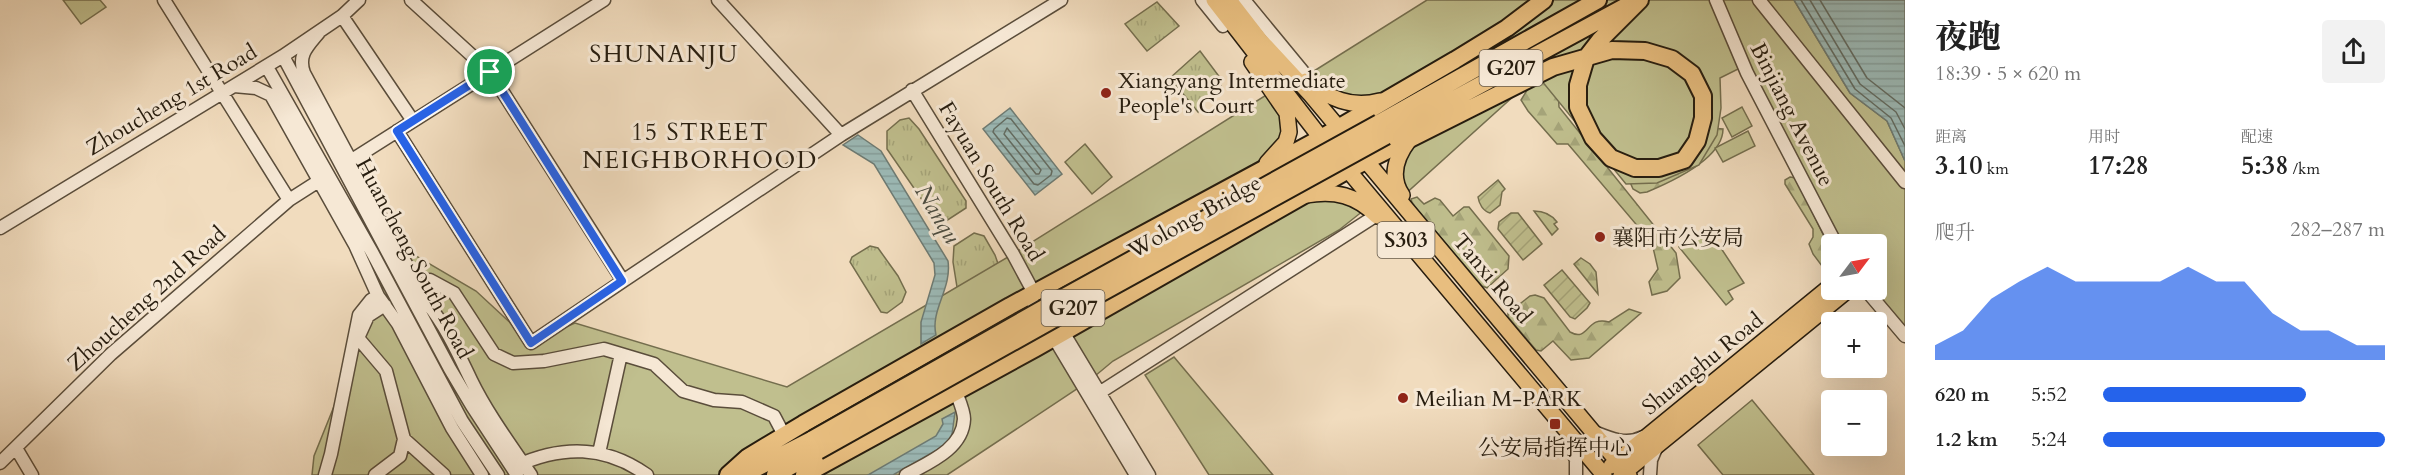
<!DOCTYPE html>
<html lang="zh">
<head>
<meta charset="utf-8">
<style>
	:root { --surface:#fff; --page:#f2f2f2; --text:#222; --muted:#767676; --accent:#2563eb }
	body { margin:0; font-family:Cardo,"Noto Serif SC",serif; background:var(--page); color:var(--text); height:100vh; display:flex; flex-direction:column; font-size:22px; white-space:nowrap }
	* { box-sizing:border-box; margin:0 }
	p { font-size:20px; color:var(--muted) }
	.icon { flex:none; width:33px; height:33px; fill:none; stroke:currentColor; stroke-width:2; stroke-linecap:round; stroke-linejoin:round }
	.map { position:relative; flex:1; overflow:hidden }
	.panel { display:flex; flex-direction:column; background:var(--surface); width:510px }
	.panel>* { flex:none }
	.needle { width:39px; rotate:58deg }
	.buttons { position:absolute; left:1821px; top:234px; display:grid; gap:12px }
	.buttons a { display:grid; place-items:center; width:66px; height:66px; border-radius:6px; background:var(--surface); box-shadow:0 6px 24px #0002; font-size:30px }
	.pin { position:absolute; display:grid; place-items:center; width:51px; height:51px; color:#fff; margin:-26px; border:3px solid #fff; border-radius:50%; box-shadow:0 2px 6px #0007 }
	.round { display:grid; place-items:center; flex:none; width:63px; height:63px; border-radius:6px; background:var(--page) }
	.summary { display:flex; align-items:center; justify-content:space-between; height:102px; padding:0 30px }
	h1 { font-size:33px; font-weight:800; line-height:45px }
	.figures { display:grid; grid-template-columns:repeat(3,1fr); gap:9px; height:102px; padding:6px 30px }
	.figures div { display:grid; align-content:center }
	.figures b { font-size:26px; font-weight:800 }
	.figures small { font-size:16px; font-weight:400 }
	.figures p { font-size:16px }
	.chart { height:168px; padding:12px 30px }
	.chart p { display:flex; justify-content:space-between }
	.chart svg { width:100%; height:108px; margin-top:6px; fill:var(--accent); opacity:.7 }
	ul { padding:0 30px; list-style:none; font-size:20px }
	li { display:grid; grid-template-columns:96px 72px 1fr; align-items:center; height:45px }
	li i { height:15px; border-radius:8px; background:var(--accent) }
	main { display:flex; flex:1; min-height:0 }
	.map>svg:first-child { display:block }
	.grass { fill:url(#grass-tufts); stroke:#746e4e; stroke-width:1.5 }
	.forest { fill:url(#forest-firs); stroke:#746e4e; stroke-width:1.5 }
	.park { fill:#c0bf8e; stroke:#746e4e; stroke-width:1.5 }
	.garden { fill:url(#garden-furrows); stroke:#746e4e; stroke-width:1.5 }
	.water { fill:url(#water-rules); stroke:#6d7b74; stroke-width:1.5 }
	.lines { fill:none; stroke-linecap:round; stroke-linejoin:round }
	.shore { stroke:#626c63; stroke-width:1.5 }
	.minor-casing { stroke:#5a4d3b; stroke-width:15 }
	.major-casing { stroke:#271d0f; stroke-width:18 }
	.highway-casing { stroke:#271d0f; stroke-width:20 }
	.minor { stroke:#f6e8d5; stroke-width:12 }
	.major { stroke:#e8be7f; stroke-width:15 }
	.highway { stroke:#e8be7f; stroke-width:16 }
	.highway-bridge-casing { stroke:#271d0f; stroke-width:20; stroke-linecap:butt }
	.highway-bridge { stroke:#e8be7f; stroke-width:16 }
	.route-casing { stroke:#fff; stroke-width:12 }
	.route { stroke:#2563eb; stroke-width:8 }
	.poi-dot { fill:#8f2418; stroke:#f6e8d5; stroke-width:2 }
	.labels { text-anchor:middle; stroke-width:6; stroke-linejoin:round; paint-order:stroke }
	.shield { fill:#f6e8d5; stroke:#655a4a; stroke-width:1.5 }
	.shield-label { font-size:21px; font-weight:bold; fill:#271d0f }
	.poi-label { font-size:22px; fill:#271d0f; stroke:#f6e8d5; text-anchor:start }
	.street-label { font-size:22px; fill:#271d0f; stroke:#f6e8d5 }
	.neighbourhood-label { font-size:24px; letter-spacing:1.5px; fill:#271d0f; stroke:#f6e8d5 }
	.water-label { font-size:24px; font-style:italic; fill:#4a4c41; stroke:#f6e8d5 }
</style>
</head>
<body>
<main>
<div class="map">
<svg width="1905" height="475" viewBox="0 0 1905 475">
	<defs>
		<pattern id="grass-tufts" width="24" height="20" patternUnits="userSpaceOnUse" patternTransform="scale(1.5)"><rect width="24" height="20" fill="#c0bf8e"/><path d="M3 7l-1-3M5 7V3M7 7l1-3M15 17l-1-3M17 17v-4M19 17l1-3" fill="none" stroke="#a5a479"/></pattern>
		<pattern id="forest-firs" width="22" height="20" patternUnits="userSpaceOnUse" patternTransform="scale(1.5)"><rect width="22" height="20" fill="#c0bf8e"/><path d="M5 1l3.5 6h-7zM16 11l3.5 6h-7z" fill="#a5a479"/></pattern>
		<pattern id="garden-furrows" width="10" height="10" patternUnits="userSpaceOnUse" patternTransform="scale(1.5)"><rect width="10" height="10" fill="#c0bf8e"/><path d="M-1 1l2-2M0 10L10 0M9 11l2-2" fill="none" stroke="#a5a479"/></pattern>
		<pattern id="water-rules" width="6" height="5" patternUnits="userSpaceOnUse" patternTransform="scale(1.5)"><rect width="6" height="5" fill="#9cbab7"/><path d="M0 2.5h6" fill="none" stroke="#869f9c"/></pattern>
	</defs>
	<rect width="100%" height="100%" fill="#f1dcbe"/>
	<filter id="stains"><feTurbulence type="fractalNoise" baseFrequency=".00333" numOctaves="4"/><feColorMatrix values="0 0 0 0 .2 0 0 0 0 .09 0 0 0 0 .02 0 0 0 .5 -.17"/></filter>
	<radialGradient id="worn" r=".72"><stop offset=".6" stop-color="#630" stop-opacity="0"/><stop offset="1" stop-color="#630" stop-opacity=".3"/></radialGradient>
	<path class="grass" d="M1157,2L1179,26L1147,51L1125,24Z
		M1200,51L1221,79V88L1200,106L1198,112L1170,78Z
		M909,118L919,129L966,201V208L943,223H938L887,149V131L900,120Z
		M974,233L984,236L995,255L1002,275L957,287L953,262L954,246Z
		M870,246L878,248L898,276L906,292L902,302L887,313L881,312L850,262L852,257Z"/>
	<path class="forest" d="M1548,79L1558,88L1559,107L1676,253L1680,278L1667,291L1652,295L1649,282L1658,269L1652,243L1568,144H1557L1528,111L1521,100L1529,87Z
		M1709,128L1723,129C1723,159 1671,182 1647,192L1640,193L1633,189L1627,175Z
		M1790,177L1796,178L1831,251V266L1825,270L1813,254L1809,244L1813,237V229L1785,184V180Z
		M1417,197L1424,204L1435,198L1440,200L1453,216L1464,207H1469L1509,256L1508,269L1487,288L1482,286L1412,204L1411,199Z
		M1534,211C1543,211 1551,214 1557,222L1554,224L1558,229L1552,235Z
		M1581,258L1590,264L1596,272L1598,294L1574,264Z
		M1535,295L1544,298L1570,332C1589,343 1586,315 1609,322L1629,309L1641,313L1589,358L1571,360L1553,341L1541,351L1536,350L1508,317V313L1530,296Z"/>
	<path class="park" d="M63,0H100L106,7L81,24Z
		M1427,0H1794L1850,93L1887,121L1905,161V333L1868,290H1876V244H1838L1744,66L1720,78L1721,108L1717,135L1699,165L1657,183L1626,184L1537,75L1403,196L1396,163L1364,105L1306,76Z
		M1271,92L1287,113L1274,158L1368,207L1339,230L1113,361L1089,381L947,475H312L314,456L339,394L351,325L411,253L476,291L531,342L575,323L787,387L1013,254Z
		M1742,107L1752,126L1732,137L1722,118Z
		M1748,131L1755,146L1723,162L1715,148Z
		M1085,144L1112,177L1092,194L1065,162Z
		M1709,230L1744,283L1728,291L1733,299L1726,305L1679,247Z
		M1174,357L1273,475H1209L1145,375Z
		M1752,400L1814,475H1723L1698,445Z"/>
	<path class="garden" d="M1498,180L1505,189L1502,192L1500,205L1490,213C1483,211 1479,204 1478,197Z
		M1511,213H1518L1542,244L1523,260L1498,229L1499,222Z
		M1562,270L1590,303L1587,308L1575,319L1570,317L1544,285Z"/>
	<path class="water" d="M1794,0H1905V161L1887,121L1850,93Z
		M1010,108L1062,174L1035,195L983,129Z
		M858,135L881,151L948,261C952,289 930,310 936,335L921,344V322L935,275L934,263L874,164L843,145Z
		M955,412L951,442L893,475H868L936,436L943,424L942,419Z"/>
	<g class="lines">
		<path class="shore" d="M1801,0L1855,89L1891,118L1905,146
			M1810,0L1860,84L1896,112L1905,129
			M1820,0L1867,78L1905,108
			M1007,118L1011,119L1052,171L1051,175L1038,185L1034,184L993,132L994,129Z
			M1007,128L1041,170L1039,174H1036L1004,134Z"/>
		<defs>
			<path id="minor" d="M164,0L289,200
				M718,0L841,135
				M1202,0L1223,26
				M1244,0L1314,85
				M1716,0L1747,73L1836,244
				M1759,0L1905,182
				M342,16L413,121
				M320,31C309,45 297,54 304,73L427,303C446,326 458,353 471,380C487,413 510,444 531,475
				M283,56L450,369L472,406L517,475
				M267,67L373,254L462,421L498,475
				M234,86L256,88L271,95L355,245L378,296L398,324L452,428L482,475
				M912,90L1013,254L1034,293
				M397,131L531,343L623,281L490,72L411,0
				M347,163L604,0
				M0,228L283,56L342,16L359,0
				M623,281L841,135L1061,0
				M419,286L430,280L454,293L494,354L513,363L544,361L604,349L654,364L683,391L714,400L742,402L774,416L784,435
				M1866,290L1905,336
				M1029,296L1136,475
				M385,305L368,316L358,338L386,371L404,439L444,475
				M1060,327L1149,475
				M1099,393L1383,211
				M1592,431C1609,438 1626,446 1643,437
				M1569,444L1576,460V475
				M16,448L32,475
				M599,453L621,354
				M0,463L111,354L289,200L325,177
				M516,466C562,445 605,445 647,475
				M325,475L331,454L359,315L371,300L378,296
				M375,475L400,456L404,439
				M906,475C928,463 963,449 964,419C964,411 959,400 956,392
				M1650,475L1651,460L1657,446"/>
			<path id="major" d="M1214,0L1321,138L1604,475
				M1229,0L1260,40L1311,95L1629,475
				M1252,62L1287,113L1289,132L1286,142L1267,163
				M1306,81C1329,98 1351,109 1380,101
				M1306,195C1335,190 1356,195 1377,216
				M1402,195C1389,176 1396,157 1409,140
				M1611,466L1832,285
				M1621,475L1848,290"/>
			<path id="highway" d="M1379,123L1598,0
				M1386,136L1628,5
				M728,475L748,457L803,424L1010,306L1321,138L1455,60L1507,28L1544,0
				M743,475L813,439
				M775,475L818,451
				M804,475L1036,348L1348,170L1553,67L1612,50L1645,51L1672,59L1692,74L1703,96V118L1697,141L1684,160L1659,168H1635L1611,158L1593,138L1578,107V85L1586,58L1600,40L1640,0"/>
		</defs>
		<use href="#minor" class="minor-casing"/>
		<use href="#major" class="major-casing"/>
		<use href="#highway" class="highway-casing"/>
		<use href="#minor" class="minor"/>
		<use href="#major" class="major"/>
		<use href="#highway" class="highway"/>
		<defs>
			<path id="highway-bridge" d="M813,439L1046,307L1379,123
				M818,451L1054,319L1386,136"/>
		</defs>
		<use href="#highway-bridge" class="highway-bridge-casing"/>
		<use href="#highway-bridge" class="highway-bridge"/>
	</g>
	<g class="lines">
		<defs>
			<path id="route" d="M490,72L622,281L531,343L397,131Z"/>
		</defs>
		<use href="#route" class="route-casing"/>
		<use href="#route" class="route"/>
	</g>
	<g class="poi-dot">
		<circle cx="1106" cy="93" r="6"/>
		<circle cx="1600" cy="237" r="6"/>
		<circle cx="1403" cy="398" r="6"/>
		<rect x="1549" y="418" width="12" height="12" rx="3"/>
	</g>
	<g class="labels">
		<g class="shield">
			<rect x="1479.5" y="50" width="63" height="36" rx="4.5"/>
			<rect x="1377.5" y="222" width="57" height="36" rx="4.5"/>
			<rect x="1041.5" y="290" width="63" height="36" rx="4.5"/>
		</g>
		<g class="shield-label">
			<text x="1511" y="75">G207</text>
			<text x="1406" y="247">S303</text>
			<text x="1073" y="315">G207</text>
		</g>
		<g class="poi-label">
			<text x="1118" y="88">Xiangyang Intermediate<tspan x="1118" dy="25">People's Court</tspan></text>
			<text x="1612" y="245">襄阳市公安局</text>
			<text x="1415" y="406">Meilian M-PARK</text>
			<text x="1555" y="455" text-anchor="middle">公安局指挥中心</text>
		</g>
		<g class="street-label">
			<text transform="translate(171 99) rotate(-31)" y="8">Zhoucheng 1st Road</text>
			<text transform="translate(1793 114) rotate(63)" y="8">Binjiang Avenue</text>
			<text transform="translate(992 181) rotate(59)" y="8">Fayuan South Road</text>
			<text transform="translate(1194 216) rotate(-29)" y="8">Wolong Bridge</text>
			<text transform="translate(415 258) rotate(62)" y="8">Huancheng South Road</text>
			<text transform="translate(1493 278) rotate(50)" y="8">Tanxi Road</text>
			<text transform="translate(146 298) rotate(-42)" y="8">Zhoucheng 2nd Road</text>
			<text transform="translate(1702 363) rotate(-39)" y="8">Shuanghu Road</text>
		</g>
		<g class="neighbourhood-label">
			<text x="664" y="62">SHUNANJU</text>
			<text x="700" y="140">15 STREET<tspan x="700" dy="28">NEIGHBORHOOD</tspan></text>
		</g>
		<g class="water-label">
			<text transform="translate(938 214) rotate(59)" y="8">Nanqu</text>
		</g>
	</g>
	<rect width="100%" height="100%" filter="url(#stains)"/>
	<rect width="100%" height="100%" fill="url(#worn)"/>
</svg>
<div class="buttons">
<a><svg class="needle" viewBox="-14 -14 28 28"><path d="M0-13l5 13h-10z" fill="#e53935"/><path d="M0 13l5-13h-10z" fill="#767676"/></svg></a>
<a>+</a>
<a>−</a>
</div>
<div class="pin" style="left:490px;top:72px;background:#1e9e55"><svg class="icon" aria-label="arrive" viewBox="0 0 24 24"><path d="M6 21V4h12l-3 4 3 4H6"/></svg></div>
</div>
<section class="panel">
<div class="summary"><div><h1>夜跑</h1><p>18:39 · 5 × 620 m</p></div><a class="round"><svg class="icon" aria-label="share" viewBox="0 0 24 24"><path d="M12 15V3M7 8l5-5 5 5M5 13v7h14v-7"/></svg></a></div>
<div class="figures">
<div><p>距离</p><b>3.10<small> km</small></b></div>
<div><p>用时</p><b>17:28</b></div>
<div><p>配速</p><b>5:38<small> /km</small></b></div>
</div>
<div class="chart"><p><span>爬升</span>282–287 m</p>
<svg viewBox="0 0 160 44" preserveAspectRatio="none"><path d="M0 44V38L10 32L20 19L30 12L40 6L50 12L60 12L70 12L80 12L90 6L100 12L110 12L120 25L130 32L140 32L150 38L160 38V44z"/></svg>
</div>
<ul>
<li><b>620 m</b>5:52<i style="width:72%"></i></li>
<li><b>1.2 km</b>5:24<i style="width:100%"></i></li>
</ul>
</section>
</main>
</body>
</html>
